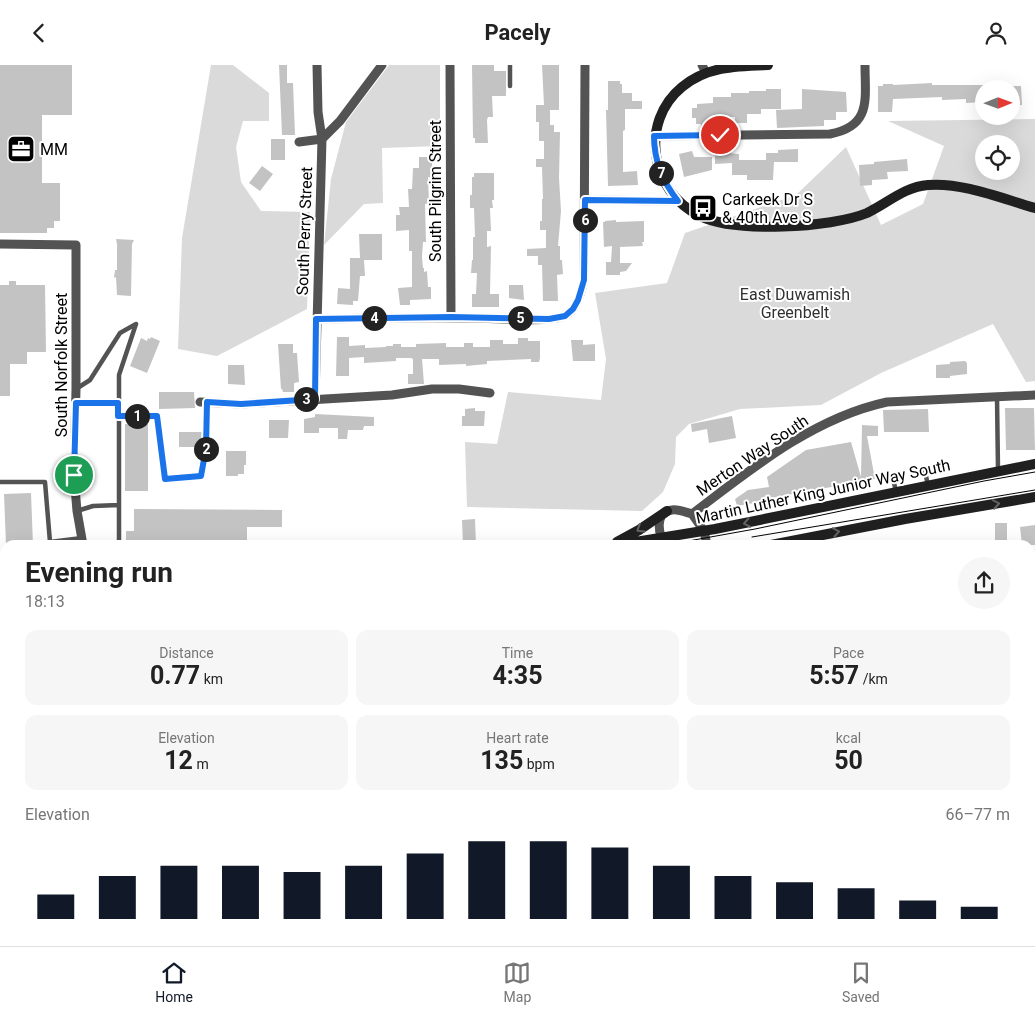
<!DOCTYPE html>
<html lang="en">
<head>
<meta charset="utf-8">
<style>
	:root { --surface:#fff; --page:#f6f6f6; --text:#222; --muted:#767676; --line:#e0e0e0; --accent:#111827 }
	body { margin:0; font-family:Roboto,sans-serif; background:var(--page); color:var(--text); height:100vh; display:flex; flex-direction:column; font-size:19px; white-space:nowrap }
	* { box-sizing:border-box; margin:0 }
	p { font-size:16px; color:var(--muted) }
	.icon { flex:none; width:28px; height:28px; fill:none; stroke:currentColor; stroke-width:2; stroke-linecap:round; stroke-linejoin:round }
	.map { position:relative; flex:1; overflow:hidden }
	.side { position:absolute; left:0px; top:475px; width:1035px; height:406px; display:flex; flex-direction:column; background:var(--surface); border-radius:15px 15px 0 0; box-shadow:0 5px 20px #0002 }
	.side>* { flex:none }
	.needle { width:32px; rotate:89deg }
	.buttons { position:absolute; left:975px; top:15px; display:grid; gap:10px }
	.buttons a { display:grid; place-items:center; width:45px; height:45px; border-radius:50%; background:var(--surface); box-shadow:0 5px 20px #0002; font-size:25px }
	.pin { position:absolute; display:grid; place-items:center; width:42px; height:42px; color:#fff; margin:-21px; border:2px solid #fff; border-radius:50%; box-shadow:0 1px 5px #0007 }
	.km { position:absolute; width:25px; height:25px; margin:-12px; border-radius:50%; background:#222; color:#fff; font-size:14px; line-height:25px; text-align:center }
	.round { display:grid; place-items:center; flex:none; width:52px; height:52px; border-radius:26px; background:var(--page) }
	.headline { display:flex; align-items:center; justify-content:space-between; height:85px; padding:0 25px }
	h1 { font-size:28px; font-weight:700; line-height:38px }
	.figures { display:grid; grid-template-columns:repeat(3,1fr); gap:8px; height:85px; padding:5px 25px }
	.figures div { display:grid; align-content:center; border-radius:12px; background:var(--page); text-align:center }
	.figures b { font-size:25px; font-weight:700 }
	.figures small { font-size:14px; font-weight:400 }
	.figures p { font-size:14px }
	.chart { height:140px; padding:10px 25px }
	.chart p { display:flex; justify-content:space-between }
	.chart svg { width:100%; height:90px; margin-top:5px; stroke:var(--accent); stroke-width:6 }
	header { display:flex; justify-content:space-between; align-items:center; height:65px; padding:0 25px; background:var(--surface); font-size:22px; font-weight:700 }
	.dock { display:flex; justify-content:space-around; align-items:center; height:70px; border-top:1px solid var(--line); background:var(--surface); font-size:14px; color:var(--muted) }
	.dock a { display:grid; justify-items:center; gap:2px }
	.dock .selected { color:var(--accent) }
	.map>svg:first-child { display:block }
	.green { fill:#dadada; fill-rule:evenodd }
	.building { fill:#c3c3c3 }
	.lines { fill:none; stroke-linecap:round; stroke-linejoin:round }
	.path { stroke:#757575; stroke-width:2; stroke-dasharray:1 2.5; stroke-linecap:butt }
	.lane { stroke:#535353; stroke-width:4.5 }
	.street { stroke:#535353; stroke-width:9 }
	.secondary { stroke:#202020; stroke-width:10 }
	.tram { stroke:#000; stroke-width:1 }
	.oneway { stroke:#636363 }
	.route-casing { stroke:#fff; stroke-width:10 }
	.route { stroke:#1a73e8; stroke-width:6 }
	.labels { text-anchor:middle; stroke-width:4; stroke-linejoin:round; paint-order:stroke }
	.poi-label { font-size:16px; fill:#000; stroke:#fff; text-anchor:start }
	.street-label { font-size:16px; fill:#000; stroke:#fff }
	.park-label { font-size:16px; fill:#313131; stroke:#fff }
</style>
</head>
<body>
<header><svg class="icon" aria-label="back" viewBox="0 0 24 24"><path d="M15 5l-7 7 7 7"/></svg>Pacely<svg class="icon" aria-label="person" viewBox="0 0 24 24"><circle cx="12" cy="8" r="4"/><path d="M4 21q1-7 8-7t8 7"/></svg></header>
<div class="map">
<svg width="1035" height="881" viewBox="0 0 1035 881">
	<rect width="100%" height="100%" fill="#fff"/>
	<path class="green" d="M211,0H233L269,28V56H243L236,82L241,117L261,146L310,147L307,244L217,291L178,284L182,173Z
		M389,0H440V81L382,83L383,138L364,139L324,180L331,114L346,57Z
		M1035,54V316L1026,317L993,259L881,308L821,340L740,344L689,359L676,372L675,399L663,427L642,446L467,442L465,377L497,379L508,327L601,335L606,294L595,228L667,218L685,168L796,130L846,82L881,160L923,139L944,81L888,56ZM984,79H1011V106H984Z
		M1035,509V698L1030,703V510Z
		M5,679V876H74L69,881H0V681Z
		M376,876H454V881H376Z"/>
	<path class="building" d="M0,0H72V50H42V118H60V156H54V163H47V168H0Z
		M279,0H287V18H293L295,70H282Z
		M472,0H494V6H506V31H492L493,52H488L487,55L488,78H475V73H473Z
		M542,0H559V45H550V60H554V67H560L559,113L561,146L558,181H560V195H562L563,209L557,210L558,236H543L542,200H538V191H527V184L546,183V165H540V156H542V134H543L542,102H536V94H544V76H539V57H536V40H544Z
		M608,16H620V19H622V28H632V36H642V44H625V65L623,66V107L637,106L638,120L608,121L606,45H608Z
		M932,18V20H984V37L966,38V34L942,35V32L893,34L892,47H878V21H883V19H893V20Z
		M1011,21H1021L1022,40H1011Z
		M766,24H781V44H761V49H747V58H735V52H709V61H701V59H696V53H692V43H697V39L713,38V32H731V28H749V26H766Z
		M802,24L846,27L847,47H836V55H824V61L777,63L776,45L802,44Z
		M271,74H285V95H271Z
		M798,84V97H774L773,115H747V110H732V98L715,99V87L739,89V95H766V88H778V85Z
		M692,86L694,92H712V105L684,112L679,89Z
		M419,92H432V113L428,112L429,138L425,139L426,177H423L422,192L423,203H424V207L427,206L428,222H431V234L410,235V240H400L398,223L412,222V186H409V165L396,166V150H400L399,142H409L408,124H412L413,103H419Z
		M907,94L908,106L887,107L888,114L872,115V120L860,121L859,100L874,99V97Z
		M262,101L273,109L260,126L249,118Z
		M474,108H494V135H492L493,143H490L491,166H487V182L491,181L490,229H499V242H472V229H476L477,208H471L472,195H473V172H475L474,143H470V130H472V112H474Z
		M616,155V157L644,156V177H642L643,181L620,182V198H632L626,206L620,207V210H606V197H611L612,181L604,182L603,157H605V156Z
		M359,169H382V195H364L365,211H360L358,236H353V240L337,239L338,223L350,224V193H360Z
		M116,174L134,175L132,179L131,231L117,230L116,212L114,213L115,205H117V179Z
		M9,216H16V220H45L46,287H27V299H10V331H0V220H9Z
		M509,220H523L524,235L509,233Z
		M151,272L160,276L147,308L130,301L141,273L147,276L148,273L150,274Z
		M337,272H349V281L365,280V283L386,282V281H393V279H401V282H416V279L446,278V282H464V278H473V282H490V275H503V279H518V273H528V276H540V293L539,297H531V294L487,296V299L466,301V299L439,300V294H422L424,319H408V309H413V294L411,293H396V296L364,298V292L349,293V311H336Z
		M571,275H583V280L595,279V296H573Z
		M278,279H293V288H297L299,317L294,318V327H283L282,324H281Z
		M965,296L967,298V309L950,311V313H936V300L950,299V297Z
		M228,300H244L245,320L228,319Z
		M159,327H194L195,343L159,344Z
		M475,343V346H485L484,361H462V351H465V344Z
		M1005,343H1034L1035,385H1006Z
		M928,344L929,367H884L883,345Z
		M315,349L374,352V361H364L363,365H348L347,374H338V363H319V368H304V354L315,352Z
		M732,351L736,373L709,378L707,364L692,367L691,359Z
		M269,355H289L288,373H269Z
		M125,359H148V426H125Z
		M862,360L878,361V371H867L875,414L771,433V435L737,441L735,434L748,425L769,422L767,412L806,385L851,377L861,412Z
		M179,367H202V382H179Z
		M226,386H246V400H244V409H238V411H226Z
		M31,428L33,480H6L4,429Z
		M134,444L282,445V462H247V480H126V466H134Z
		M475,454L476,480H463L462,455Z
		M995,458H1007V480H995Z
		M1035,460V480H1022L1020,462Z"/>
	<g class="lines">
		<path class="path" d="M1030,731L1035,726"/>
		<path class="lane" d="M510,0V21
			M76,324L90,315L120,268L136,259
			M997,332L998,405
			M76,338H118
			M118,351H157L165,414L201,411L206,383L207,337
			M925,407L928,420
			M893,413L896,427
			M0,417H45L50,477
			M119,440V480
			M77,446L93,441L119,440V310L136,259
			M50,480V477L82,473
			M0,497H5
			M0,526V545
			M502,876L503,881
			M521,876L522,881
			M900,881L909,876"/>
		<path class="street" d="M450,0L451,252
			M702,0L706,8
			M655,71L830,69C872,61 865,34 865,0
			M299,77L322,74L340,56L382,0
			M585,135L678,136
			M0,179L76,180V324L74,410L77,446L83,480
			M316,254C368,253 421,252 473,253C495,253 546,258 564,251C577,246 581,227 584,215L585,0
			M315,334L322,74L318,47L317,0
			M200,337L241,339L392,330L432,324H459L490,328
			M692,449C751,404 813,353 887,337L1035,330
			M666,480C658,470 654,447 672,445C678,444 685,447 692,449L704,466L707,480
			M1030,800H1035
			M767,881L775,876
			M1008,881V876"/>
		<path class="secondary" d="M768,0C738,1 707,1 682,22C639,57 650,127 700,151C734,168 831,163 867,148C888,138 904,122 928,120C962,117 1003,134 1035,143
			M617,477L639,465L667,446
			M617,480L715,464L1035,399
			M771,480L905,454L1035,432
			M0,546H5
			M0,575L5,574"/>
		<path class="tram" d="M752,472L1035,425
			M666,480L755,464L984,416L1035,407
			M0,562L5,561"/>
	</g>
	<defs><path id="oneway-chevron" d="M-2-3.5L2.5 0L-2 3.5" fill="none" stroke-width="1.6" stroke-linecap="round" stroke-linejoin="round" transform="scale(1.25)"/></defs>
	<g class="oneway">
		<use href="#oneway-chevron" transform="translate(996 439) rotate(-10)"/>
		<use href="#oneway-chevron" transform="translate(747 458) rotate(169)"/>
		<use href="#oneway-chevron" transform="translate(640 464) rotate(148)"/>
		<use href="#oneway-chevron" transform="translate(836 467) rotate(-11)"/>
	</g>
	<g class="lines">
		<defs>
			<path id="route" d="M74,410L76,338H118V351H157L165,414L201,411L206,383L207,337L241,339L315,334L316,254L451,252L549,254L565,251L573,244L578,235L584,215L585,135L678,136C662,116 654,96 654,71L720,70"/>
		</defs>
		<use href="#route" class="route-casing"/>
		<use href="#route" class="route"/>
	</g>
	<defs>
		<symbol id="office-square" viewBox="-11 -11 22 22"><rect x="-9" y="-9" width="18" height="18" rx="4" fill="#000" stroke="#fff"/><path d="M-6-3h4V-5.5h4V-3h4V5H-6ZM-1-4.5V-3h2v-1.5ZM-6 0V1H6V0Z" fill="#fff"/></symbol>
		<symbol id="bus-square" viewBox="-11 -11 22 22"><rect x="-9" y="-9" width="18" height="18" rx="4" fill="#000" stroke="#fff"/><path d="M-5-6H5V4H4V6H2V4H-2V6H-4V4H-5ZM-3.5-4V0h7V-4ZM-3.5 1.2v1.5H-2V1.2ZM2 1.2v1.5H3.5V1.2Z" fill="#fff"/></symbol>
	</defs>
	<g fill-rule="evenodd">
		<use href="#office-square" x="5" y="68" width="32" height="32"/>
		<use href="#bus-square" x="687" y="127" width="32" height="32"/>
	</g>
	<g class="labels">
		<g class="poi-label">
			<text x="40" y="90">MM</text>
			<text x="722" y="140">Carkeek Dr S<tspan x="722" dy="18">&amp; 40th Ave S</tspan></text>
		</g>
		<g class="street-label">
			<text transform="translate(435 126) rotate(-90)" y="6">South Pilgrim Street</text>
			<text transform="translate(304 166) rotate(-88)" y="6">South Perry Street</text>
			<text transform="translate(61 300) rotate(-90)" y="6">South Norfolk Street</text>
			<text transform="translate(752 390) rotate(-34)" y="6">Merton Way South</text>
			<text transform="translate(823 426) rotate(-12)" y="6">Martin Luther King Junior Way South</text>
		</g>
		<g class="park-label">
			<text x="795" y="235">East Duwamish<tspan x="795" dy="18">Greenbelt</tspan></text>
		</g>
	</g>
</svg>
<div class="buttons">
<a><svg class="needle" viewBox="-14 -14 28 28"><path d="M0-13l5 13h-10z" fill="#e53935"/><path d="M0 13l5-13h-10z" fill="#767676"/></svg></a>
<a><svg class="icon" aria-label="locate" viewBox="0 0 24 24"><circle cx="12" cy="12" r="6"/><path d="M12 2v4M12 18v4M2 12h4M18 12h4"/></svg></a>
</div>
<div class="pin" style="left:74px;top:410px;background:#1e9e55"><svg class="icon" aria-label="arrive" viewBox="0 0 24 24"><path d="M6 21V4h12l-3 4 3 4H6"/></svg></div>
<div class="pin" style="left:720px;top:70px;background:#d93025"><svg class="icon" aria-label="check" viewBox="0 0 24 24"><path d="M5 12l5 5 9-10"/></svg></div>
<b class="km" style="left:137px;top:351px">1</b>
<b class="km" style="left:206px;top:384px">2</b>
<b class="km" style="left:306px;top:334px">3</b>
<b class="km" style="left:374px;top:253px">4</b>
<b class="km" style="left:520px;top:253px">5</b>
<b class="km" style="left:585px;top:155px">6</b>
<b class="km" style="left:661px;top:108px">7</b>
<section class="side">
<div class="headline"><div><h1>Evening run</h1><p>18:13</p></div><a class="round"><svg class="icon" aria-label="share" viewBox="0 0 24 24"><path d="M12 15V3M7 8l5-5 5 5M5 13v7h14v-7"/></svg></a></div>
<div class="figures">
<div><p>Distance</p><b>0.77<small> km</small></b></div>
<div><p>Time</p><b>4:35</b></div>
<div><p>Pace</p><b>5:57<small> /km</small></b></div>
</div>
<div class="figures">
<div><p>Elevation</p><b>12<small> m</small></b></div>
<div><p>Heart rate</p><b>135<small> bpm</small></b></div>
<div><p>kcal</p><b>50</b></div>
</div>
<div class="chart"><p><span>Elevation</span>66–77 m</p>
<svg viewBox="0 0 160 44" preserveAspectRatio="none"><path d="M5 44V32M15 44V23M25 44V18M35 44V18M45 44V21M55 44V18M65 44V12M75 44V6M85 44V6M95 44V9M105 44V18M115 44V23M125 44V26M135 44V29M145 44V35M155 44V38"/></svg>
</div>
</section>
</div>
<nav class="dock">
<a class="selected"><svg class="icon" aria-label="home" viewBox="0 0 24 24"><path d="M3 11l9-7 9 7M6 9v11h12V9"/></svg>Home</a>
<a><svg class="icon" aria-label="map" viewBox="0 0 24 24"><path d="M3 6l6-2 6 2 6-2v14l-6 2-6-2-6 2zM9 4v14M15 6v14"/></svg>Map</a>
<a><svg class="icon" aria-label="saved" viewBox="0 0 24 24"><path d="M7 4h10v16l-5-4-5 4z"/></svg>Saved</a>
</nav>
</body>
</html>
